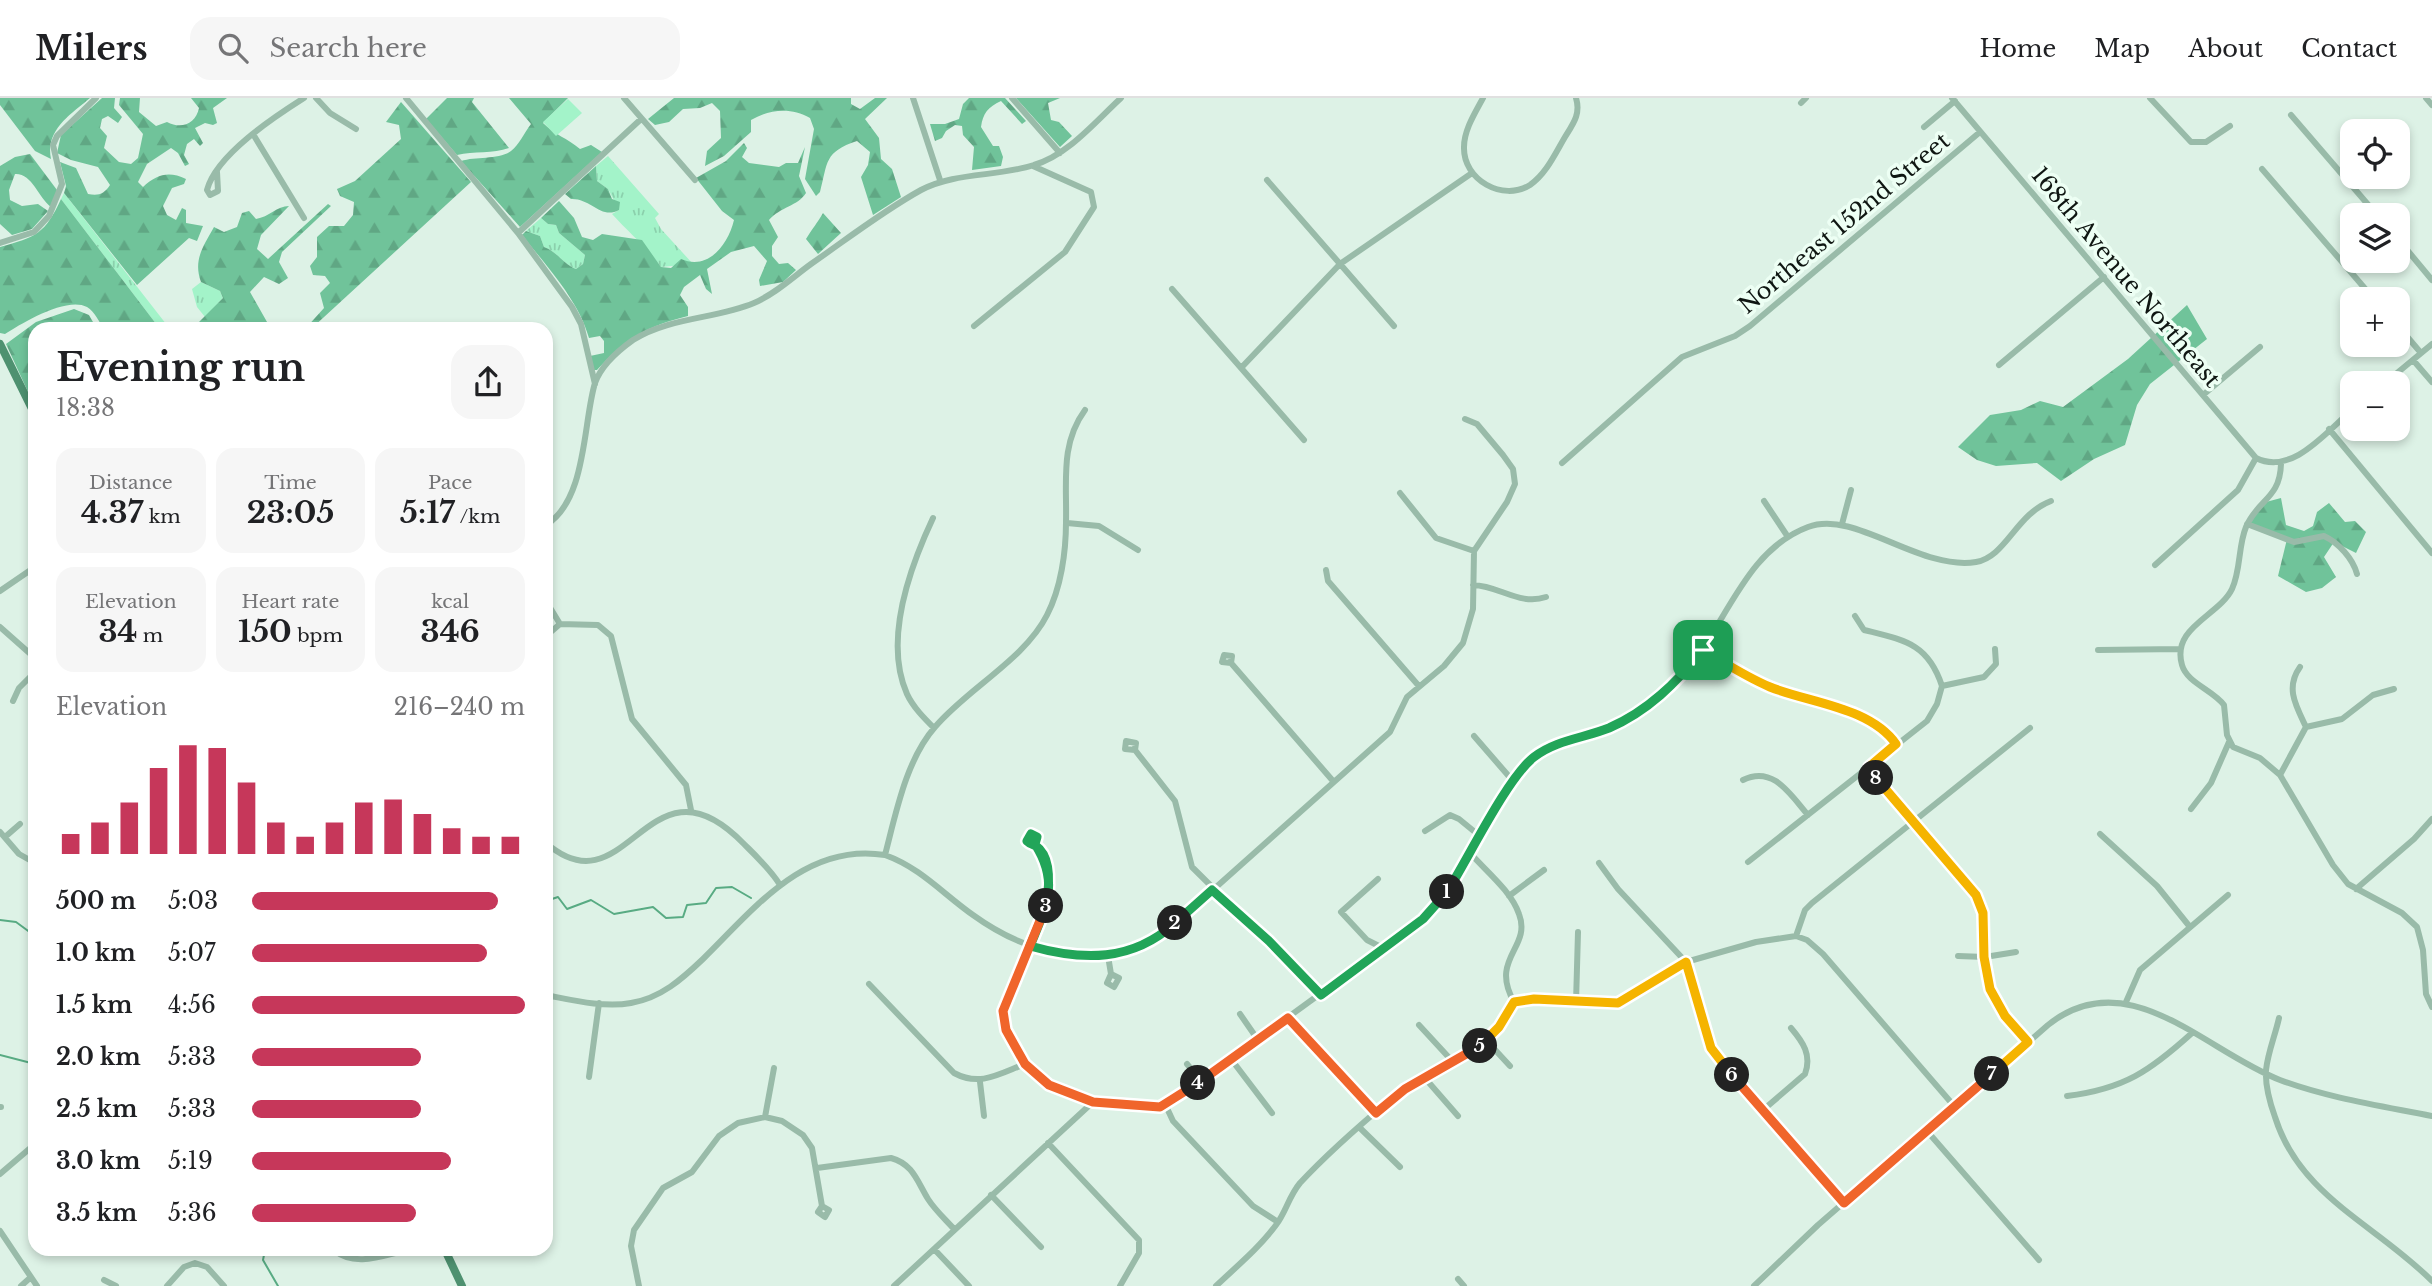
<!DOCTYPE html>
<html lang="en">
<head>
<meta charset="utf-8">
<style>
	:root { --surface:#fff; --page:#f6f6f6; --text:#202124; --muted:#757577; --line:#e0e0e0; --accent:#c6375a }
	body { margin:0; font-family:"Libre Baskerville",serif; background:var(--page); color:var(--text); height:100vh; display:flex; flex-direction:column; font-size:26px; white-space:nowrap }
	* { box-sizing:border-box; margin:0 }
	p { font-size:23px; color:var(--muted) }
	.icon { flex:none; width:38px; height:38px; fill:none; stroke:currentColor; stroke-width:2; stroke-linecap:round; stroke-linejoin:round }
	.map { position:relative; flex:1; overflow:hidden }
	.drawer { position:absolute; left:28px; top:224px; width:525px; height:934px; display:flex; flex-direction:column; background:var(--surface); border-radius:21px; box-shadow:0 4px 10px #0003 }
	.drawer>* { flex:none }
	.controls { position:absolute; left:2340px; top:21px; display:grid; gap:14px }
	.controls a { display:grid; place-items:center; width:70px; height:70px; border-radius:14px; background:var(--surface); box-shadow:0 4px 10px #0003; font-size:35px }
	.pin { position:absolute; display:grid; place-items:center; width:60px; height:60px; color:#fff; margin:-30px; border-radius:14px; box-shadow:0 4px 10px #0006 }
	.km { position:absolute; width:35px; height:35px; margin:-18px; border-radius:50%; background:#222; color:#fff; font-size:19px; line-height:35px; text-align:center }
	.round { display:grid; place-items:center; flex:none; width:74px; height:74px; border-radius:21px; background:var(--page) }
	.overview { display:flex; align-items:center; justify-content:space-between; height:119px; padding:0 28px }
	h1 { font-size:38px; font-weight:700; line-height:52px }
	.metrics { display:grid; grid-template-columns:repeat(3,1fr); gap:10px; height:119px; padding:7px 28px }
	.metrics div { display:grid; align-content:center; border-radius:18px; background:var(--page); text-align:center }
	.metrics b { font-size:30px; font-weight:700 }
	.metrics small { font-size:19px; font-weight:400 }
	.metrics p { font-size:19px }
	.chart { height:196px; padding:14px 28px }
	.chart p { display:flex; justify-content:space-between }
	.chart svg { width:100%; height:126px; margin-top:7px; stroke:var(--accent); stroke-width:6 }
	ul { padding:0 28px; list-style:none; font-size:23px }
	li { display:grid; grid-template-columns:112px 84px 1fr; align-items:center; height:52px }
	li i { height:18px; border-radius:9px; background:var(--accent) }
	header { display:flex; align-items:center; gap:42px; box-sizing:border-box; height:98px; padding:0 35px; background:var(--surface); border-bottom:2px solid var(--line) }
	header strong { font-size:33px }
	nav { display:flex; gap:38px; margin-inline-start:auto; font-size:24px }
	.search { width:490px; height:63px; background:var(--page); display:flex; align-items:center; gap:18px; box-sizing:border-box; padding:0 24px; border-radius:21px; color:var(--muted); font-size:26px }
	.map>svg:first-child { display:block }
	.grass { fill:url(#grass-tufts) }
	.forest { fill:url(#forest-firs) }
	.park { fill:#a3f3c9 }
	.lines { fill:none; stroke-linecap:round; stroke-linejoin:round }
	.stream { stroke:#58ab83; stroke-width:2 }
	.minor { stroke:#99bba9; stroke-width:6 }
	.major { stroke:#4e9170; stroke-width:8 }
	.split-1-casing { stroke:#fff; stroke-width:14 }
	.split-2-casing { stroke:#fff; stroke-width:14 }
	.split-3-casing { stroke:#fff; stroke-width:14 }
	.split-4-casing { stroke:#fff; stroke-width:14 }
	.split-5-casing { stroke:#fff; stroke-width:14 }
	.split-6-casing { stroke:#fff; stroke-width:14 }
	.split-7-casing { stroke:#fff; stroke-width:14 }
	.split-8-casing { stroke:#fff; stroke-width:14 }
	.split-9-casing { stroke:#fff; stroke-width:14 }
	.split-1 { stroke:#22a559; stroke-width:9 }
	.split-2 { stroke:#22a559; stroke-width:9 }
	.split-3 { stroke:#22a559; stroke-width:9 }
	.split-4 { stroke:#f0652b; stroke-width:9 }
	.split-5 { stroke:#f0652b; stroke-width:9 }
	.split-6 { stroke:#f5b400; stroke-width:9 }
	.split-7 { stroke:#f0652b; stroke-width:9 }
	.split-8 { stroke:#f5b400; stroke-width:9 }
	.split-9 { stroke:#f5b400; stroke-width:9 }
	.labels { text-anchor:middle; stroke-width:7; stroke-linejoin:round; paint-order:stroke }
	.street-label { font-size:23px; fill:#0f1612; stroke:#edfff4 }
</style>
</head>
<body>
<header>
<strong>Milers</strong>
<div class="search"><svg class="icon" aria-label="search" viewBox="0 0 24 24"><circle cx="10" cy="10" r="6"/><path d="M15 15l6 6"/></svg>Search here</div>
<nav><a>Home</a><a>Map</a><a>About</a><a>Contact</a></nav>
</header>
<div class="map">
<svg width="2432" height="1188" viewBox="0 0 2432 1188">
	<defs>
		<pattern id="grass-tufts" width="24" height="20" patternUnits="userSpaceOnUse" patternTransform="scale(1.75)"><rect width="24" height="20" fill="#a3f3c9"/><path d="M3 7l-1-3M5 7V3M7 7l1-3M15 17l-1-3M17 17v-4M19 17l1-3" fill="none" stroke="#8bd0ac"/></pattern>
		<pattern id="forest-firs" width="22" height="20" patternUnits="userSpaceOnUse" patternTransform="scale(1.75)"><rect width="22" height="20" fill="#70c39a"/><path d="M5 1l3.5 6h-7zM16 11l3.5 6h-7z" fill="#60a784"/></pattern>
	</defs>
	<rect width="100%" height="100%" fill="#ddf2e6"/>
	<path class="grass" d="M608,58L659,116L655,120L661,131L693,166L661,169C646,148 629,135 612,116L619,112L608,91L597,83L596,68Z
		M64,95L170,231H160L61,101Z
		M541,120L548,126L556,127L559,135L585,157L583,166L576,171C563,166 558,154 544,149L540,138L526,133Z
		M201,184L220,193L223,200L205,219L197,209L192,191Z"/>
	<path class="forest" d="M0,0H90C70,17 45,32 51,61L35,53L0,7Z
		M102,0H115L114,10L122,19L118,25L108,18L102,21L100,30L107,38L104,50L119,64L131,66L138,60L143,36L119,7L120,0H140L139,14L156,28L167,24C182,32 196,25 199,10L191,0H227L213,10L217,25L213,27L205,25L195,30L203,45L200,48L194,41L187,46L184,57L189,66L185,68L178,55L171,50L147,66L138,84L143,89C157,76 169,73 186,81L184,86L172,90L163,108L167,117L176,122L182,110L186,112V125L203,128L197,143L189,140L137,187L64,95L66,88L60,64L76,70L88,96C99,98 104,96 110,87L98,69L71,62L57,55L61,37Z
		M447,0H474L472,4L509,50C493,56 474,53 457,57L426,21Z
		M509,0H568L543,25C555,37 567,40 580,51L591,47L602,54L520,129L461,63C476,58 498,62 511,53C519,47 524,35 531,26Z
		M674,0H851V6L860,11L875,0H887L865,21L879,40L881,61L892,71L901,99L873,117L861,79L868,67L870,54L857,43C824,54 828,64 820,94L816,98L805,81L814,31L810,20C791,9 770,11 751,22V34L724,58L705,68L707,53L721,40L720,13L712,5L700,10L683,11L669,24L655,27L648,21Z
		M969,0H1005L1026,23L1022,26L1001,3C988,9 983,15 981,29L993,48H999L1003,59L1001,68L972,72L974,49L963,37L962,28L955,27L946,33L942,40L935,43L930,26H945L959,21L963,6Z
		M1016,0H1060L1048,5L1051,22L1059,24L1072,38L1060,49Z
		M401,4L471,84L311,231H305L324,210L320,195L330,185L325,178L313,177L310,168L317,159V139L329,128H344L353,117L354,104L340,98L337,91L355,83L401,41L399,27L386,24Z
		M744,45L747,50L742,59L749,65L779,69L786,65H798L805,49L799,78L806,95C798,108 780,109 769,122L778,139L772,148V158L779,166L788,165L796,172L783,184L760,188L759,182L767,163L754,148L731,154L707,171L712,196L706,191L700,177L684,189L680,197L688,209V218C647,228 625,241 597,272H594L590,258L604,255V243L600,238L589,240C578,201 547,169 522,137L526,133L540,138L544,149C558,154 563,166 576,171L583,166L585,157L559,135L556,127L548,126L541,120L559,103L574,120L582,139L593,142L602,136L642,142L661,169L671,170L681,161C708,173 728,147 734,122L722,113L696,80L726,63Z
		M30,56L57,92L51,109C38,99 32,75 15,76L9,92L10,102L22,108L38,106L48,113L32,131L12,137L0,126V68L15,59Z
		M596,68L597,83L608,91L612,101L620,104L619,112C601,122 591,100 571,101L565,96Z
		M61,101L160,231H104C99,224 95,214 87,209C67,198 22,225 5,236L0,235V149C36,139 45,136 61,101Z
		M328,106L331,108L282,154L279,164L288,180L279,186L264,179L250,194L271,231H192L223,200L220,193L201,184C193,162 203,149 214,129L224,134L237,129L242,115L249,113L256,121C269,119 277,108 289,108L261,137L257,151L268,161Z
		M823,115L841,135L818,156L806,141C812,131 818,124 823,115Z
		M2187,207L2207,241L2150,286L2137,307L2125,347L2094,361L2061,383L2037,365L1996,368L1977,362L1958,349L1990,317L2021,312L2040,303L2063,309L2128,261Z
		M74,211L89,217L97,231H35V309L6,246L36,224Z
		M2281,400L2286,427L2304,433L2313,428L2317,414L2329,405L2345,424L2355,423L2366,434L2356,455L2334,444L2324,459L2336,479L2322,490L2306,494L2278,478L2287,441L2247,426L2266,404Z"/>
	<path class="park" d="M568,1L582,15L556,38L543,24Z"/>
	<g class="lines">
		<path class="stream" d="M546,803L558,799L567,811L591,802L614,816L653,809L666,820L683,819L687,807L706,805L716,790L732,789L751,800
			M0,822L16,824L35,838
			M0,957L35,966
			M265,1152L263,1162L278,1188"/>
		<path class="minor" d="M316,0L330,15L356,31
			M406,0L518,135L572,209L581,226L595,286
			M624,0L695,82
			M913,0L940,82
			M1012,0L1060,55
			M1483,0C1475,15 1464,32 1464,49C1463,82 1503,104 1530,87C1546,76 1555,56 1565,39C1573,26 1581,16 1576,0
			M1952,0L2256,360C2292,378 2326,334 2352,312
			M2150,0L2191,44H2206L2230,28
			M2426,0L2432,7
			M1801,5L1806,0
			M2291,17L2377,117
			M1924,29L1955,3
			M253,36L304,120
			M2262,71L2374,201
			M217,74L218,93L210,97L207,92C216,57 274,19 304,0
			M1267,82L1394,228
			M518,135L640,22
			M2398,141L2432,182
			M0,145L34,134L49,118L62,86L53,47L57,38L96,0
			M1172,191L1304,342
			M974,228L1065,154L1094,109L1091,94L1033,68
			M2398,228L2421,255
			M2413,262L2432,284
			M1999,267L2104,179
			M1241,270L1340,166L1472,75
			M2385,285L2432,246
			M2203,297L2260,249
			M2329,331L2432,455
			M1562,365L1682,259L1735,238L1750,228L1980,34
			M2281,366C2280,401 2258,401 2246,429C2238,448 2241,472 2232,491C2219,518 2171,529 2182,567C2187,585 2213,592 2224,607L2227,637L2233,649L2260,660L2280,677L2333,767L2348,786L2402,815L2417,829L2423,852L2426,896L2432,909
			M1400,395L1436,440L1474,453
			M1764,403L1788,439
			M933,420C910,469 883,542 907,596C913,609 924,620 934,630
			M1067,425L1099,428L1138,452
			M1842,426L1851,392
			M2247,426L2294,444L2324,438C2339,445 2353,461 2357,476
			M546,427C587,402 583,324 595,285C601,268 619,252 633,242C669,219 716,221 754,205C775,196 793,179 811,166C847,141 883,113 921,92C955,74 997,79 1034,67C1068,57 1095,24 1121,0
			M2155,467L2238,392L2256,360
			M1326,472L1328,483L1418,587
			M1473,487C1500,488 1520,508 1546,499
			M0,493L35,469
			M546,503L560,526
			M1855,518L1864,532C1904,542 1928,545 1942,588
			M560,526L598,527L611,538L632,621L686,687L691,712
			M0,529L35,560
			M546,538L560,526
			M1703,552C1725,565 1746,579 1770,589C1810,605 1870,609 1896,646
			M2098,552L2180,551
			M1231,565L1232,558L1224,557L1222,564L1231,565L1333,683
			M2300,569C2285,590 2296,608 2306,629
			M13,603L19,590L35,574
			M1474,638L1513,683
			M1135,652L1136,645L1126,643L1125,651L1135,652L1175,703L1192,769L1321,897
			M1869,669L1976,797C1986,817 1984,836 1985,857C1985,894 2005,918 2028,944
			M2280,677L2306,629L2342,621L2373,597L2394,591
			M1743,682C1773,667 1790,696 1808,717
			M2191,711L2211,685L2229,644
			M1425,733L1450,717L1459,721L1481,739
			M0,734L19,756L35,765
			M2100,736L2157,788L2190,829
			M5,739L20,726
			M546,745C628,816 648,647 744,746C756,758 771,772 780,787
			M1035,746L1027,743L1029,737L1037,739L1035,746C1049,768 1051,784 1046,809L1003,913C1004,957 1045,992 1085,1002C1096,1005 1107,1004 1118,1006C1133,1008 1150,1012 1166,1008L1423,821C1467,776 1484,713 1525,667C1546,643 1578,641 1606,630C1631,621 1658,603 1677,584C1724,536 1741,454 1808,429C1855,411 1919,473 1976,464C2006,459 2016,416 2051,403
			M1471,756C1487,774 1511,793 1519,816C1532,850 1489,860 1514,904
			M885,757C921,770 943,796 973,817C1031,859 1107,876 1168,832L1390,634L1407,599L1444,568L1463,545L1473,511L1474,453L1507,404L1515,386L1513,371L1503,357L1477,326L1465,321
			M1748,764L1927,623L1937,606L1942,588L1984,579L1996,566L1995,551
			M1599,765L1618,791L1686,864L1711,950L1844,1105
			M1378,781L1341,814L1367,842L1383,850
			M2356,791L2414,741L2432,721
			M1509,798L1544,772
			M1796,838L1807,842L1823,856L1955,1009
			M1108,858L1111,876L1119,880L1114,889L1107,885L1111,876
			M1958,858L1985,859L2016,854
			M869,886L954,975C980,989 999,976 1025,966
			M546,897C572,902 604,910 631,905C661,900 682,881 703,861C754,811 805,744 885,757C896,715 906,662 935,629C967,591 1025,561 1047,517C1061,490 1066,454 1066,424C1067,384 1060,346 1085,312
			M1514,904L1534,901L1618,905L1686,864L1756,844L1796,838L1805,812L1812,805L2030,630
			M2126,904L2140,872L2228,797
			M1576,905L1578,834
			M1240,916L1258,942
			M1288,920L1376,1015
			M2279,920C2275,938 2268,954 2266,972C2265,988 2270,1005 2275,1019C2300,1099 2377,1127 2432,1183
			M1419,927L1454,965
			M1486,942L1510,968
			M1231,961L1272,1015
			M1187,966L1201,983
			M589,979L599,905
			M1424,979L1458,1018
			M980,984L984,1018
			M2067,998C2124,991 2150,973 2192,935
			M1166,1008L1173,1023L1253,1108L1278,1124
			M0,1009H1
			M1763,1012L1805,976C1812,957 1803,944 1791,930
			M765,1019L774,970
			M1360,1030L1400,1069
			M1927,1033L2039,1162
			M1048,1045L1139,1142V1155L1120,1188
			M817,1070L891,1060C913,1066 917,1083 928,1101C935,1112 945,1121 954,1131
			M0,1076L35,1046
			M991,1097L1041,1149
			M0,1133L37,1188
			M934,1151L969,1188
			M334,1152C355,1170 384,1157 408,1152
			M1458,1181L1464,1188
			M104,1182L116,1188
			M21,1188L31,1179
			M167,1188L184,1169L195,1165L207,1169L224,1188
			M639,1188L631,1148L634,1132L663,1090L692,1074L719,1038L738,1025L765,1019L782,1023L803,1037L812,1050L822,1108L829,1112L825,1119L818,1114L822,1108
			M894,1188L1093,1004
			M1216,1188C1237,1168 1259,1150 1276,1127C1286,1114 1289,1098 1300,1085C1327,1056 1360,1027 1391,1001C1432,966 1490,959 1514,904
			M1754,1188L1818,1127L2048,927C2128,863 2205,953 2280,982C2328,1000 2382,1008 2432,1018"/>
		<path class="major" d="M0,246L35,317
			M445,1152L462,1188"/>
	</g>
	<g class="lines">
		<defs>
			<path id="split-1" d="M1447,794C1468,761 1507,680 1534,659C1556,642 1584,640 1609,630C1648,613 1676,585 1703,552"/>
			<path id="split-2" d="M1175,825L1212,792L1269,843L1321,897L1423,821L1447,794"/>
			<path id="split-3" d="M1046,808C1049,791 1053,760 1036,748C1033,746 1030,746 1027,743L1031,736L1037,739L1035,746C1060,785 1046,809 1030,848C1083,863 1132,864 1175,825"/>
			<path id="split-4" d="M1046,808L1003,913L1006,932L1025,966L1049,987L1093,1004L1160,1009L1198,985"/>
			<path id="split-5" d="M1198,985L1288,920L1376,1015L1405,991L1480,948"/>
			<path id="split-6" d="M1480,948L1499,929L1514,904L1534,901L1618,905L1686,864L1711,950L1732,977"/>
			<path id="split-7" d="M1732,977L1844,1105L1992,976"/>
			<path id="split-8" d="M1876,680L1976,797L1983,815L1984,859L1990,891L2005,918L2028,944L1992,976"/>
			<path id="split-9" d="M1703,552C1725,565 1746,579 1770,589C1810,605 1870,609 1896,646L1869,669L1876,680"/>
		</defs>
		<use href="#split-1" class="split-1-casing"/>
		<use href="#split-2" class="split-2-casing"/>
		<use href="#split-3" class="split-3-casing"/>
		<use href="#split-4" class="split-4-casing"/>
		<use href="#split-5" class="split-5-casing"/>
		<use href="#split-6" class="split-6-casing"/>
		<use href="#split-7" class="split-7-casing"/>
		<use href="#split-8" class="split-8-casing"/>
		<use href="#split-9" class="split-9-casing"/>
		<use href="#split-1" class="split-1"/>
		<use href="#split-2" class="split-2"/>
		<use href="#split-3" class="split-3"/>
		<use href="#split-4" class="split-4"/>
		<use href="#split-5" class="split-5"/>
		<use href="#split-6" class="split-6"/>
		<use href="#split-7" class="split-7"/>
		<use href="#split-8" class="split-8"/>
		<use href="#split-9" class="split-9"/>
	</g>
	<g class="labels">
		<g class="street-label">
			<text transform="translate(1844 125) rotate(-40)" y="8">Northeast 152nd Street</text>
			<text transform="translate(2126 179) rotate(50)" y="8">168th Avenue Northeast</text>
		</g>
	</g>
</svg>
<div class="controls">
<a><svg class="icon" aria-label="locate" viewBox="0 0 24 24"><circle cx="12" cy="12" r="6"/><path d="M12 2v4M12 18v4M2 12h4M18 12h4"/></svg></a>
<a><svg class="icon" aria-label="layers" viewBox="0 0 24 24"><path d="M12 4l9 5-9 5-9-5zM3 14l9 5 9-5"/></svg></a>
<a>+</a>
<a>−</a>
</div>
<div class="pin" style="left:1703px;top:552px;background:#1e9e55"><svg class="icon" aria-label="arrive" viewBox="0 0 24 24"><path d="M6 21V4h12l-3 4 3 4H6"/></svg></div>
<b class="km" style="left:1447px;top:794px">1</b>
<b class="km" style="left:1175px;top:825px">2</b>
<b class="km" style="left:1046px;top:808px">3</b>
<b class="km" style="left:1198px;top:985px">4</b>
<b class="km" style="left:1480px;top:948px">5</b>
<b class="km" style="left:1732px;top:977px">6</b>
<b class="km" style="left:1992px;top:976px">7</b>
<b class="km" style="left:1876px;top:680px">8</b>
<section class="drawer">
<div class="overview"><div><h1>Evening run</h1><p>18:38</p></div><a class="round"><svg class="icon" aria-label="share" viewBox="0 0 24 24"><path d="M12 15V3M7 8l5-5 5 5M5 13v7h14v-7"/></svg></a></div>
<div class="metrics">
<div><p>Distance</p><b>4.37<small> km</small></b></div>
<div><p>Time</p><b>23:05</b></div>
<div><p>Pace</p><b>5:17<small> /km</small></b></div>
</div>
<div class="metrics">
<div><p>Elevation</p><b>34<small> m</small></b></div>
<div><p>Heart rate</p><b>150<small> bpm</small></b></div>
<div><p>kcal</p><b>346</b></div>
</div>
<div class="chart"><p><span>Elevation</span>216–240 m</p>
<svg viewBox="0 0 160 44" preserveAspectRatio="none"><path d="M5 44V37M15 44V33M25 44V26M35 44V14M45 44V6M55 44V7M65 44V19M75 44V33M85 44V38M95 44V33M105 44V26M115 44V25M125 44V30M135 44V35M145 44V38M155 44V38"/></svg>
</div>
<ul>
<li><b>500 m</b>5:03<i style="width:90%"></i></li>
<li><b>1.0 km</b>5:07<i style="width:86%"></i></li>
<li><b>1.5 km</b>4:56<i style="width:100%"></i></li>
<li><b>2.0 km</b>5:33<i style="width:62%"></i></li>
<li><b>2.5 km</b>5:33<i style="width:62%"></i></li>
<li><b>3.0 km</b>5:19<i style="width:73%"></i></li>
<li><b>3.5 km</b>5:36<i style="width:60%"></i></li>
</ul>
</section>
</div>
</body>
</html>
